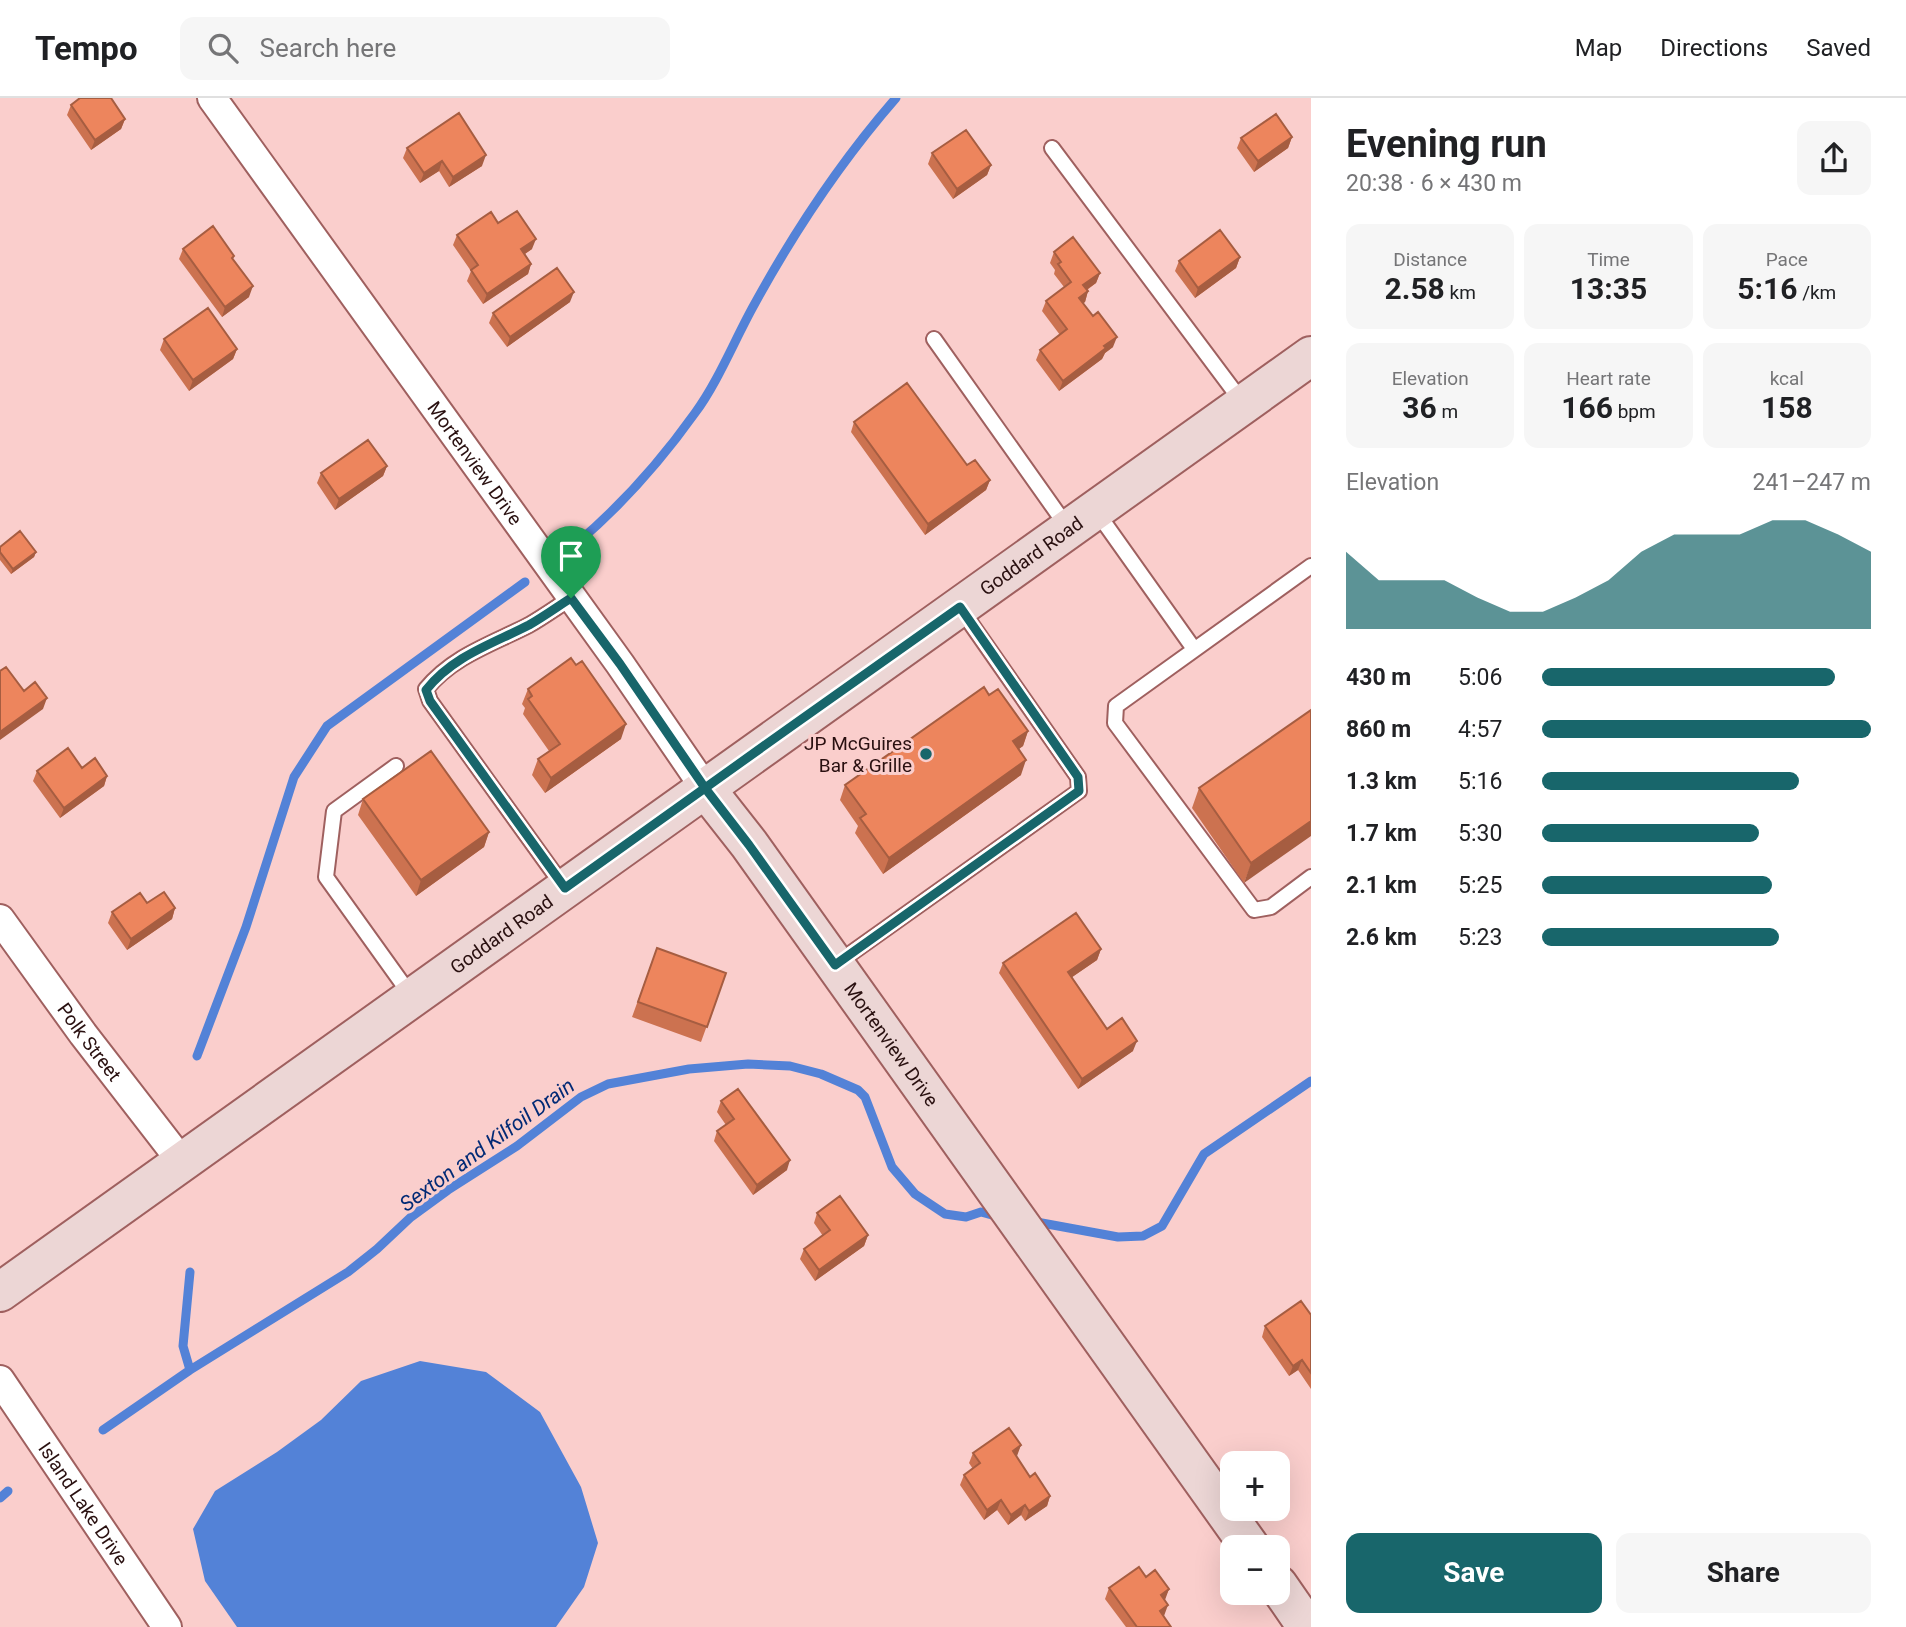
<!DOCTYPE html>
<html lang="en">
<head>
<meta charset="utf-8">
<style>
	:root { --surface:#fff; --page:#f6f6f6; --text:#202124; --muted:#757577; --line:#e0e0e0; --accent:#18666b }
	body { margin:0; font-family:Roboto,sans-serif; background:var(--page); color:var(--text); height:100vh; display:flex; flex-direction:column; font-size:26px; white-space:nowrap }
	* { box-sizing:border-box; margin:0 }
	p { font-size:23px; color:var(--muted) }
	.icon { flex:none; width:38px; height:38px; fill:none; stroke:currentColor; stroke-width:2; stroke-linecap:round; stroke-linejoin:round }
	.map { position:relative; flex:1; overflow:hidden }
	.panel { display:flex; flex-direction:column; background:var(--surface); width:595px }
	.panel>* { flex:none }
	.buttons { position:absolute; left:1220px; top:1353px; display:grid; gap:14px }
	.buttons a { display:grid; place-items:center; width:70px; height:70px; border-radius:14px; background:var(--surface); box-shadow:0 7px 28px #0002; font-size:35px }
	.pin { position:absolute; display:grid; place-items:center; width:60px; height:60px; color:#fff; margin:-72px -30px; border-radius:50% 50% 50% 0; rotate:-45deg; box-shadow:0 0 7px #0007 }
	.pin .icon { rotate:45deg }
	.round { display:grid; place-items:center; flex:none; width:74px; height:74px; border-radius:14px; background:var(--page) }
	.headline { display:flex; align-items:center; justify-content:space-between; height:119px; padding:0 35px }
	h1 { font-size:38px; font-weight:700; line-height:52px }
	.figures { display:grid; grid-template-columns:repeat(3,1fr); gap:10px; height:119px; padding:7px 35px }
	.figures div { display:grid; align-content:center; border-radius:14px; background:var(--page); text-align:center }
	.figures b { font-size:30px; font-weight:700 }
	.figures small { font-size:19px; font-weight:400 }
	.figures p { font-size:19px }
	.chart { height:196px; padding:14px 35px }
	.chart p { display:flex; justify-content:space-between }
	.chart svg { width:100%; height:126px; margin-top:7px; fill:var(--accent); opacity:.7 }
	.button { display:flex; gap:14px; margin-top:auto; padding:14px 35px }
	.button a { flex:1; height:80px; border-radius:14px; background:var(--accent); color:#fff; font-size:28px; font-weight:700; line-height:80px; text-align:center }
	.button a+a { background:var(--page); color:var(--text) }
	ul { padding:0 35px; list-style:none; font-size:23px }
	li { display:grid; grid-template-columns:112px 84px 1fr; align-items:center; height:52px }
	li i { height:18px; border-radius:9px; background:var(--accent) }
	header { display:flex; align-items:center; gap:42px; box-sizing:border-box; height:98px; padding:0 35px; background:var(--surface); border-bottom:2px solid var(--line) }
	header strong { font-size:33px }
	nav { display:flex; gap:38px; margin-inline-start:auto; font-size:24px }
	.search { width:490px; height:63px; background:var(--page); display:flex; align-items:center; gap:18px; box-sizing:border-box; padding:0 24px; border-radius:14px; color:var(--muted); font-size:26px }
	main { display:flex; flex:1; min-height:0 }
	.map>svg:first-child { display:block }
	.water { fill:#5382d7 }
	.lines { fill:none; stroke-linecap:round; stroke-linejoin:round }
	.stream { stroke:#5382d7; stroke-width:9 }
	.lane-casing { stroke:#9f605f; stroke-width:18 }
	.street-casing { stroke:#9f605f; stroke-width:32 }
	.secondary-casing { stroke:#9f605f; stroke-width:42 }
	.lane { stroke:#fff; stroke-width:14 }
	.street { stroke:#fff; stroke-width:28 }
	.secondary { stroke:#ecd6d5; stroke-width:38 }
	.wall { fill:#cc7250 }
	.shaded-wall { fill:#a65d41 }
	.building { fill:#ed855d; stroke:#a65d41; stroke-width:2 }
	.route-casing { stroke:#fff; stroke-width:14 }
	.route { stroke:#18666b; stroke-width:9 }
	.poi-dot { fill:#18666b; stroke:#facecc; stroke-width:2.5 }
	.labels { text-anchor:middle; stroke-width:6; stroke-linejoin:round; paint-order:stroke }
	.street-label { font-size:19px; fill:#291010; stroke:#facecc }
	.poi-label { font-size:19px; fill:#291010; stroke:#facecc; text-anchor:end }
	.water-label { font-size:21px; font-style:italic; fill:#022a75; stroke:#facecc }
</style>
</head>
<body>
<header>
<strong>Tempo</strong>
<div class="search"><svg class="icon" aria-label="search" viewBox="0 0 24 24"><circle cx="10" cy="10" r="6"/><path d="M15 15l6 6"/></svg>Search here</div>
<nav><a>Map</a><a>Directions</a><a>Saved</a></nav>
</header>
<main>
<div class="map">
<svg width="1311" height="1529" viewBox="0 0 1311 1529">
	<rect width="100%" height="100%" fill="#facecc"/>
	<path class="water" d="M420,1263L486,1274L540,1314L581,1389L598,1445L584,1489L556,1529H237L205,1483L193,1431L215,1393L277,1354L321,1322L361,1283Z"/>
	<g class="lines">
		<path class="stream" d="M577,445C623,406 660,364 695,315C718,284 735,241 754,207C794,134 841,63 896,0
			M197,958L246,829L294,679L327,628L525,484
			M1031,1123L1118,1139L1143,1138L1162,1128L1204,1056L1311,983
			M190,1272L183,1248L190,1174
			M103,1332L190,1272L348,1174L377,1151L411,1119L448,1092L517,1048L581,999L608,986L689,971L748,966L790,968L821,976L858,992L865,999L892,1069L915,1096L945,1116L966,1119L981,1114L999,1119
			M0,1400L8,1393"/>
		<defs>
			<path id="lane" d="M1052,50L1243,305
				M934,241L1068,430
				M1096,413L1194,551
				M1311,468L1116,608L1115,625L1254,812L1271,809L1311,779
				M396,668L334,713L326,779L412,899
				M564,789L430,603L426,591C453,558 492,546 529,527C543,519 557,509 571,500
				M836,866L1079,693L1078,679L960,510"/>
			<g id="street">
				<path id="s1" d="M212,0L620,566L705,690"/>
				<path id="s2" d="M0,821L83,936L182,1064"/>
				<path id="s3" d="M0,1282L167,1529"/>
			</g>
			<g id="secondary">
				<path id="s4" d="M705,690L749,746L1250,1449"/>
				<path id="s5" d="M0,1194L1311,258"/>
				<path d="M1278,1487L1307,1529"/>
			</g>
		</defs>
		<use href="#lane" class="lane-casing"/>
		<use href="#street" class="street-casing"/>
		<use href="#secondary" class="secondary-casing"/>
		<use href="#lane" class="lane"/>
		<use href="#street" class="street"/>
		<use href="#secondary" class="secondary"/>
	</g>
	<path class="wall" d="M71,7L125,21L121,31L91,52L67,17Z
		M1292,39L1288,50L1254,74L1237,50L1241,40Z
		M407,50L482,68L449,89L439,73L420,85L403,60Z
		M932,55L991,67L987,77L953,101L928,66Z
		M498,125L532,151L525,156L531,166L528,176L483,206L467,183L471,173L453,147L457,137Z
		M183,151L234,158L233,161L249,199L222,219L179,161Z
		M1054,154L1100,175L1096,185L1087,192L1088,193L1085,204L1083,205L1113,249L1105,255L1102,261L1059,293L1036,262L1040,252L1060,237L1042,213L1046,203L1064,189L1054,176L1055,172L1050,165Z
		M1240,159L1236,170L1195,200L1175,173L1179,163Z
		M570,204L507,249L489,225L493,215Z
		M164,241L237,251L233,261L189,293L160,252Z
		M854,324L967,367L990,382L986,392L925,437L851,334Z
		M387,368L383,378L335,412L317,385L321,375Z
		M0,449L36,454L34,459L11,476L0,462Z
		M528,591L621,641L545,695L532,677L538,661L549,653L523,616L525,610L522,606Z
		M989,597L1028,633L1023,648L1019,651L1021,677L883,776L855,735L858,728L840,702L845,687Z
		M1311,612L1244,785L1192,710L1199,690Z
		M82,670L107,678L104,688L60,720L33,683L37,673Z
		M363,701L489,734L484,749L416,798L358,717Z
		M147,805L175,810L172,821L127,852L108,825L112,814Z
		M657,850L726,875L701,944L632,919Z
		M1101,851L1097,862L1072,879L1107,931L1133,953L1078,991L999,875L1003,865Z
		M721,1003L787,1072L753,1097L714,1043L717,1033L726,1027L717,1014Z
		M817,1115L868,1137L864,1148L815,1183L800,1161L804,1151L823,1138L814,1125Z
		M1311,1217V1291L1298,1272L1289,1278L1262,1239L1265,1228Z
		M1021,1347L1016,1358L1030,1379L1050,1398L1047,1408L1025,1423L1021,1417L1008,1427L997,1412L984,1422L960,1387L964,1377L973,1371L969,1365L973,1355Z
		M1146,1479L1169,1491L1164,1502L1163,1518L1171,1529H1126L1105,1501L1109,1490Z"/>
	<path class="shaded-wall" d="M125,21L121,31L91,52L95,42Z
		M1292,39L1288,50L1254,74L1258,63Z
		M486,57L482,68L449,89L453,79Z
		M442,63L439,73L420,85L424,75Z
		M991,67L987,77L953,101L957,91Z
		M536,141L532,151L517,161L521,151Z
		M1240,159L1236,170L1195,200L1198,190Z
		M531,166L528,176L483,206L487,196Z
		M1100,175L1096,185L1079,197L1083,187Z
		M253,188L249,199L222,219L225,209Z
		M1088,193L1085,204L1076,210L1079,200Z
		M574,194L570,204L507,249L510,239Z
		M1117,239L1113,249L1105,255L1102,261L1059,293L1063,283L1104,248Z
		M237,251L233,261L189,293L193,282Z
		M387,368L383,378L335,412L339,401Z
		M990,382L986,392L925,437L928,426Z
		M36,454L34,459L11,476L13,471Z
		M47,600L43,611L0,642V634Z
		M626,626L621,641L545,695L551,680Z
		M1028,633L1023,648L1008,658L1013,643Z
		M1026,662L1021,677L883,776L889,760Z
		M107,678L104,688L60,720L64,710Z
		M1311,723V738L1244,785L1251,765Z
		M489,734L484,749L416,798L421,782Z
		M175,810L172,821L127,852L131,841Z
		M1101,851L1097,862L1065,884L1068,874Z
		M1137,943L1133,953L1078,991L1082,981Z
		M790,1062L787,1072L753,1097L757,1087Z
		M868,1137L864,1148L815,1183L819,1172Z
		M1302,1262L1298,1272L1289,1278L1293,1268Z
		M1021,1347L1017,1358L1009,1363L1013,1353Z
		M1050,1398L1047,1408L1025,1423L1029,1413Z
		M1001,1402L997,1412L984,1422L987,1412Z
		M1025,1407L1021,1417L1008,1427L1011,1417Z
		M1169,1491L1165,1502L1157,1507L1161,1497Z
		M1168,1507L1164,1518L1156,1524L1160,1513Z"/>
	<path class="building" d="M80,0H111L125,21L95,42L71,7Z
		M459,15L486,57L453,79L442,63L424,75L407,50Z
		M1276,16L1292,39L1258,63L1241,40Z
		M966,32L991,67L957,91L932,55Z
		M517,113L536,141L521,151L531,166L487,196L471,172L478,167L457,137L491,114L498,125Z
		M213,128L234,158L232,160L253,188L225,209L183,151Z
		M1220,132L1240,159L1198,190L1179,163Z
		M1073,139L1100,175L1083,187L1088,193L1079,200L1093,218L1098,214L1117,239L1104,248L1106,250L1063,283L1040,252L1067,231L1046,203L1071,184L1058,166L1061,164L1054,154Z
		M557,170L574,194L510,239L493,215Z
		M208,210L237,251L193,282L164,241Z
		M907,285L967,367L975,362L990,382L928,426L854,324Z
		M368,342L387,368L339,401L321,375Z
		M20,433L36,454L13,471L0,454V449Z
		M571,560L576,567L582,563L626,626L551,680L538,661L560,646L528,601L532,598L528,591Z
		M6,569L24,593L35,584L47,600L0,634V573Z
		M984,589L989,597L998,591L1028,633L1013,643L1026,662L889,760L860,720L866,716L845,687Z
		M1311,612V723L1251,765L1199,690Z
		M68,650L82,670L95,660L107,678L64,710L37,673Z
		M431,653L489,734L421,782L363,701Z
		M164,794L175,810L131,841L112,814L140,795L147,805Z
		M1076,815L1101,851L1068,874L1107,931L1122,920L1137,943L1082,981L1003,865Z
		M657,850L726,875L707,929L638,904Z
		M738,991L790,1062L757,1087L717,1033L734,1021L721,1003Z
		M840,1098L868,1137L819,1172L804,1151L830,1132L817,1115Z
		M1301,1203L1311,1217V1275L1302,1262L1293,1268L1265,1228Z
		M1009,1330L1021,1347L1013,1353L1030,1379L1035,1375L1050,1398L1029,1413L1025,1407L1011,1417L1001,1402L987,1412L964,1377L980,1365L973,1355Z
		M1139,1469L1146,1479L1155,1472L1169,1491L1161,1497L1168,1507L1160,1513L1171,1529H1137L1109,1490Z"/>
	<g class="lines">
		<defs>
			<path id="route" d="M571,500L620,566L705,690L749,747L835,867L1079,693L1078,679L960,509C828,602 696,696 565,790L430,603L426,592C453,558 492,546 529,527C543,519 557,509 571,500"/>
		</defs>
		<use href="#route" class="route-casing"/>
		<use href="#route" class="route"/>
	</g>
	<circle class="poi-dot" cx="926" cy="656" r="7"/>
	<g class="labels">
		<g class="street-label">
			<text dy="7" stroke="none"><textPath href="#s1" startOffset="450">Mortenview Drive</textPath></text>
			<text dy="7" stroke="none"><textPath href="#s5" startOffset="1267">Goddard Road</textPath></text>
			<text dy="7" stroke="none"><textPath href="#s5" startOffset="616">Goddard Road</textPath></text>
			<text dy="7" stroke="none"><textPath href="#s2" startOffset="152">Polk Street</textPath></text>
			<text dy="7" stroke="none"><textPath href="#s4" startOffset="317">Mortenview Drive</textPath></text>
			<text dy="7" stroke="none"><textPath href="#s3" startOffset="149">Island Lake Drive</textPath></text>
		</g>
		<g class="poi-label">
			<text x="912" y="652">JP McGuires<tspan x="912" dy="22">Bar &amp; Grille</tspan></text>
		</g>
		<g class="water-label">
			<text transform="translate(487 1047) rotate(-36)" y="7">Sexton and Kilfoil Drain</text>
		</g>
	</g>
</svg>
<div class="buttons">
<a>+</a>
<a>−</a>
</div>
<div class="pin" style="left:571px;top:500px;background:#1e9e55"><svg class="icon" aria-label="arrive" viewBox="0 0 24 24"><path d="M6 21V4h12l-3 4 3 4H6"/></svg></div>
</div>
<section class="panel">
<div class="headline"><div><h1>Evening run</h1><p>20:38 · 6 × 430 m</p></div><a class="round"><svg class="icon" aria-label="share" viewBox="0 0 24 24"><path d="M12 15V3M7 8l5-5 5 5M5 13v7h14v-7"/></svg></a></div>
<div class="figures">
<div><p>Distance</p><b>2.58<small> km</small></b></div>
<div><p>Time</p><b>13:35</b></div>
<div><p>Pace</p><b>5:16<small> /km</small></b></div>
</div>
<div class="figures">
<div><p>Elevation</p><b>36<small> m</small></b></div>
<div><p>Heart rate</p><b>166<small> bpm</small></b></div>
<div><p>kcal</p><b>158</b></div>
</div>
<div class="chart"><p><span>Elevation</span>241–247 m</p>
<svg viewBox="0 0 160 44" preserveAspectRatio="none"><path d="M0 44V17L10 27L20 27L30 27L40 33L50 38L60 38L70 33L80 27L90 17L100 11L110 11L120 11L130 6L140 6L150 11L160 17V44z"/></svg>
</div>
<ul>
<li><b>430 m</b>5:06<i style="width:89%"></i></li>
<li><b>860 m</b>4:57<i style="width:100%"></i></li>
<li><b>1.3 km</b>5:16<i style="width:78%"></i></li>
<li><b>1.7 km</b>5:30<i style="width:66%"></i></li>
<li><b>2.1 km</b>5:25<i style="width:70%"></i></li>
<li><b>2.6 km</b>5:23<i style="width:72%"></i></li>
</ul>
<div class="button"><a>Save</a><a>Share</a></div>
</section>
</main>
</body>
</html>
